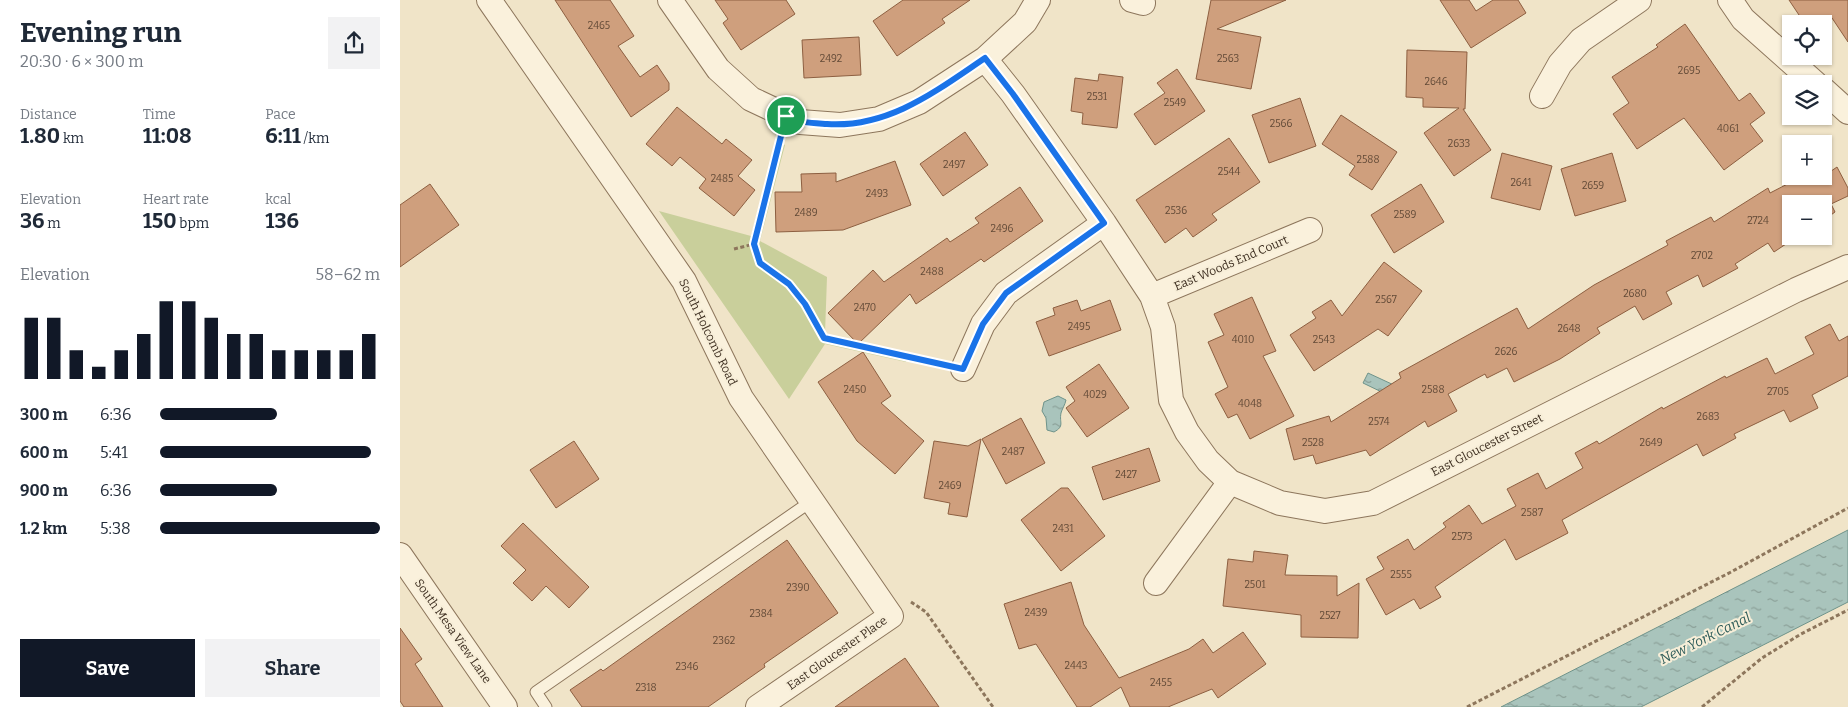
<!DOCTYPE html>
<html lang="en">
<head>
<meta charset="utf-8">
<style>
	:root { --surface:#fff; --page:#f2f2f3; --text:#1f2937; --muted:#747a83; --accent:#111827 }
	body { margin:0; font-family:Bitter,serif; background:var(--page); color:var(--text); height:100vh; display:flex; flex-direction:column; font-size:19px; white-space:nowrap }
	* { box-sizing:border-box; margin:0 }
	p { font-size:16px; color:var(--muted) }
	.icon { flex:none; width:28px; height:28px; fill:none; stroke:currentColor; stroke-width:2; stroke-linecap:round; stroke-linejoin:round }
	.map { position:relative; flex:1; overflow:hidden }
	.drawer { display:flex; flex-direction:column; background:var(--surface); width:400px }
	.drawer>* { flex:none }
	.tools { position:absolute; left:1382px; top:15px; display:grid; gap:10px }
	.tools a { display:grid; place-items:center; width:50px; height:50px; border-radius:0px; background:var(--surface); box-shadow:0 1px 4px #0004; font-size:25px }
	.pin { position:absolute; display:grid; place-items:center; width:42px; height:42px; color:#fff; margin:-21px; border:2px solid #fff; border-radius:50%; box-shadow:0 1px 5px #0007 }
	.round { display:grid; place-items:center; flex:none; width:52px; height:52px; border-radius:0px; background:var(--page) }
	.overview { display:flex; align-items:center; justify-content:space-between; height:85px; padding:0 20px }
	h1 { font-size:28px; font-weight:700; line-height:38px }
	.metrics { display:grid; grid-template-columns:repeat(3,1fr); gap:8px; height:85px; padding:5px 20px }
	.metrics div { display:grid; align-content:center }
	.metrics b { font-size:21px; font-weight:700 }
	.metrics small { font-size:14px; font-weight:400 }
	.metrics p { font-size:14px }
	.chart { height:140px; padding:10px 20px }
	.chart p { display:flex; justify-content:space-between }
	.chart svg { width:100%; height:90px; margin-top:5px; stroke:var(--accent); stroke-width:6 }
	.action { display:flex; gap:10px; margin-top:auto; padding:10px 20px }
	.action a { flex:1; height:58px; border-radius:0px; background:var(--accent); color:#fff; font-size:20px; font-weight:700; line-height:58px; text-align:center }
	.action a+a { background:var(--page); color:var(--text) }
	ul { padding:0 20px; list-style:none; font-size:16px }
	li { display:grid; grid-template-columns:80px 60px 1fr; align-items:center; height:38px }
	li i { height:12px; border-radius:6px; background:var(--accent) }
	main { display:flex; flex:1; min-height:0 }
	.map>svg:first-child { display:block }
	.green { fill:#c9cf9b }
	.water { fill:url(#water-ripples); stroke:#6f938a }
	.building { fill:#cf9f7d; stroke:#8d5f41 }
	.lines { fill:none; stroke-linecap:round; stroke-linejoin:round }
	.lane-casing { stroke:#8d765c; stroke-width:13 }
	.street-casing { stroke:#8d765c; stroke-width:26 }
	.path { stroke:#8d765c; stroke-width:3; stroke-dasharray:4 2.5; stroke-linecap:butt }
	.lane { stroke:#faf1dc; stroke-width:11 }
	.street { stroke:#faf1dc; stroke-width:24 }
	.route-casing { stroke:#fff; stroke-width:10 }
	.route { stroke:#1a73e8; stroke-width:6 }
	.labels { text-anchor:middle; stroke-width:4; stroke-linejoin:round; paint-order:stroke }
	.number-label { font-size:10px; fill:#624a37 }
	.street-label { font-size:12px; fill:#3d2e20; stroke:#f7eed8 }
	.water-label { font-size:14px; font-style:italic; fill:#2f5d5a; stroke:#f7eed8 }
</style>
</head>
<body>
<main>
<section class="drawer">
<div class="overview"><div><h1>Evening run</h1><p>20:30 · 6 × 300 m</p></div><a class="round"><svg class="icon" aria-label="share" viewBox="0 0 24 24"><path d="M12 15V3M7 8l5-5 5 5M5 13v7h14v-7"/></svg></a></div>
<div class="metrics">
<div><p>Distance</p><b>1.80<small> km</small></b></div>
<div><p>Time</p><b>11:08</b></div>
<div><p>Pace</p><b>6:11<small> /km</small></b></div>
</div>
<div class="metrics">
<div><p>Elevation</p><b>36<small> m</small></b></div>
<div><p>Heart rate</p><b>150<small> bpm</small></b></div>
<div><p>kcal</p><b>136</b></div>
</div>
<div class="chart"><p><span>Elevation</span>58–62 m</p>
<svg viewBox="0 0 160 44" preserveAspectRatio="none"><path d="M5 44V14M15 44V14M25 44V30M35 44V38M45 44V30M55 44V22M65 44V6M75 44V6M85 44V14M95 44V22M105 44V22M115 44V30M125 44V30M135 44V30M145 44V30M155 44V22"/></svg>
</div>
<ul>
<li><b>300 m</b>6:36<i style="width:53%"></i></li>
<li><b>600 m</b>5:41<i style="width:96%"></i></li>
<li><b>900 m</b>6:36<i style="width:53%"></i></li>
<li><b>1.2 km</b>5:38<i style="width:100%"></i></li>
</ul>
<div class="action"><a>Save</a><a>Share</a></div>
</section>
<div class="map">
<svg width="1448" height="707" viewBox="0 0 1448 707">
	<defs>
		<pattern id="water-ripples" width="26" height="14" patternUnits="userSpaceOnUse" patternTransform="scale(1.25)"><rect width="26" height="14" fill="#a9c4bc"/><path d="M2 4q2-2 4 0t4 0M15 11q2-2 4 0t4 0" fill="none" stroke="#8ba098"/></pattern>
	</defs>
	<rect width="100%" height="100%" fill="#f0e4c8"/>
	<path class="green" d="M376,141L385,145L360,241L427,277L425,334L507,354L506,362L425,344L389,399L259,211L351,236Z"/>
	<path class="water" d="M968,373L996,386L990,396L963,383Z
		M658,396L666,400C665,405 662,409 661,413C659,423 665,426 654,432L647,430L646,418L642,411L644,402Z
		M1448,530V602L1241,707H1101Z"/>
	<path class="building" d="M155,0H210L234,36L218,46L240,77L257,65L269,83V90L231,117Z
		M315,0H386L395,14L341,50L323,23L328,19Z
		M503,0H570L542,19L545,23L497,56L473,21Z
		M811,0H886L817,29L861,37L851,89L796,79Z
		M1040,0H1069L1076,11L1093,0H1118L1126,13L1071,48Z
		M1389,0H1448V42L1432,18L1424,24H1405Z
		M1285,24L1339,101L1350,93L1365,113L1350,124L1363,141L1324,170L1284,118L1237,149L1213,114L1229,103L1212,77L1258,47L1256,45Z
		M459,37L461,75L404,78L402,40Z
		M1007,50L1067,52L1065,109H1063L1091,150L1054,176L1024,133L1059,108L1023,107V98L1006,97Z
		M777,69L805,111L755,145L734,114L765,93L757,83Z
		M699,74L723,77L717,128L682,124L683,113L671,111L675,78L698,81Z
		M900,98L916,146L869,163L852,115Z
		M277,107L322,144L326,139L352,160L338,176L355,190L334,216L299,188L306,179L280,157L272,166L246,144Z
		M941,115L997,152L972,190L949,175L955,166L922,144Z
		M565,132L588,165L543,196L520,164Z
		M829,138L860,182L812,214L817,220L793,237L786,228L765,243L736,200Z
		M1102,153L1152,166L1140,210L1091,198Z
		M1212,153L1226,201L1175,216L1161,169Z
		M495,161L511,205L443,230L376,232L375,192H402L401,174L436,173V182Z
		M1437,167L1448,188V196L1431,204L1435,212L1424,220V204H1391V236H1398L1374,252L1368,243L1335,264L1338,268L1303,287L1298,275L1266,292L1272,304L1243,320L1235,306L1197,328L1200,333L1160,359L1114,382L1107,368L1087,378L1085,374L1048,394L1057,411L1028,427L1025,421L970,456L966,450L916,464L913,455L894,460L886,429L929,416L931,422L1001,378L999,373L1117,308L1128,329L1194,285L1268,245L1266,241L1311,217L1314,222L1368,188L1370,193L1403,176H1424Z
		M30,184L59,225L0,267V205Z
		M1021,184L1044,222L994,253L971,215Z
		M620,187L643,221L584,262L581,259L516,304L510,294L458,344L428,313L473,270L484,282L547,238L550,242L579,223L575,218Z
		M984,262L1022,291L988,336L978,329L914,371L890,335L916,318L912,312L931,300L942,316Z
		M852,297L876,351L863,356L894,416L850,439L837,414L828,418L815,394L828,387L808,342L824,335L814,314Z
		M677,300L681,311L710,300L721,330L649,356L636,322L655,315L653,308Z
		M1430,324L1439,341L1448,336V376L1412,395L1418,408L1390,422L1384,410L1334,434L1336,438L1303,456L1297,444L1162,520L1168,533L1116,560L1105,539L1035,587L1041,597L1020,609L1014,599L986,615L966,579L984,569L977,557L1008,539L1014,550L1046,527L1043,523L1069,505L1082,524L1116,506L1107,489L1138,473L1146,489L1183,468L1175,453L1197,441L1199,444L1262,407L1263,409L1325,376L1326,378L1367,358L1375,374L1414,354L1405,337Z
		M463,352L491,396L481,403L524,441L495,474L457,441L418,382Z
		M699,364L729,408L687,437L666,408L675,401L666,387Z
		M621,418L645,463L606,484L582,439Z
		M581,439L567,517L548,514L550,503L524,498L534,441L568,446Z
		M174,441L199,479L156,508L130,470Z
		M749,448L760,481L703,500L692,467Z
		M661,488H668L705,536L661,571L621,520Z
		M123,523L189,587L169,608L146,586L132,601L113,583L126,570L101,546Z
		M387,540L438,613L364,664L365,667L308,707H182L170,690L201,669L203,671Z
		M854,551L888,555L885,575L937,576V596L959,583L958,638L901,637V615L823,606L828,559L853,562Z
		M671,582L684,625L719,678L789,649L803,639L813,653L843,632L866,664L818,698L812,689L768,707H730L721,687L690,707H677L636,644L619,649L604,604Z
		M0,628L22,659L15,664L43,707H4L0,701Z
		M505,658L539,707H435Z"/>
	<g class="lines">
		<defs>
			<path id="lane" d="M146,707L136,692L413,500"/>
			<path id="street" d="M89,0L284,281L341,398L491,616L358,707
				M270,0L318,69L351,99L400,122L440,125L479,119L519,102L585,59L625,22L638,0
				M732,0L743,3
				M1330,0L1343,19L1416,84
				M585,59L613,94L704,223L752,296L763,327L771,400L787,432L808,461L830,482L880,503L925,511L973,503L1396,290L1448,267
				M1424,90L1448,112
				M1142,96L1160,64L1181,40L1239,0
				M752,296L910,230
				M563,369L583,324L606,293L704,223
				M0,555L105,707
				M756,583L830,482"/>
		</defs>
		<use href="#lane" class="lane-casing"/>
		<use href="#street" class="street-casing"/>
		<path class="path" d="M380,138L354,244L360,263L389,284L405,304L425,338L541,364
			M334,249L354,244
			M511,602L526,612L593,707
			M1067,707L1331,572L1448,508
			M1302,707L1362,658L1401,634L1448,610"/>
		<use href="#lane" class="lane"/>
		<use href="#street" class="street"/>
	</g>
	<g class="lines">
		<defs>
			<path id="route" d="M585,58L613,94L704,223L606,293L583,324L563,369L424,338L405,304L389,284L360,263L354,244L386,116C400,123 412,123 427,124C489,128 536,91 585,58Z"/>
		</defs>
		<use href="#route" class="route-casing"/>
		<use href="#route" class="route"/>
	</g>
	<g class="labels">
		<g class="number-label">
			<text x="199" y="29">2465</text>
			<text x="431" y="62">2492</text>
			<text x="828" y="62">2563</text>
			<text x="1289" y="74">2695</text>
			<text x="1036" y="85">2646</text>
			<text x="697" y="100">2531</text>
			<text x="775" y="106">2549</text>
			<text x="881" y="127">2566</text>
			<text x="1328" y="132">4061</text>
			<text x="1059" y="147">2633</text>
			<text x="968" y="163">2588</text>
			<text x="554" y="168">2497</text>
			<text x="829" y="175">2544</text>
			<text x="322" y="182">2485</text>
			<text x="1121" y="186">2641</text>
			<text x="1193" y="189">2659</text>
			<text x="477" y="197">2493</text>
			<text x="776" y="214">2536</text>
			<text x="406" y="216">2489</text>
			<text x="1005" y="218">2589</text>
			<text x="1358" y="224">2724</text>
			<text x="602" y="232">2496</text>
			<text x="1302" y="259">2702</text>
			<text x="532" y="275">2488</text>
			<text x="1235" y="297">2680</text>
			<text x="986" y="303">2567</text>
			<text x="465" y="311">2470</text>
			<text x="679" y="330">2495</text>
			<text x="1169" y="332">2648</text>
			<text x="843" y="343">4010</text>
			<text x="924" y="343">2543</text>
			<text x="1106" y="355">2626</text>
			<text x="455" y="393">2450</text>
			<text x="1033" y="393">2588</text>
			<text x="1378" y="395">2705</text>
			<text x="695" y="398">4029</text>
			<text x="850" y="407">4048</text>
			<text x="1308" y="420">2683</text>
			<text x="979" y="425">2574</text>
			<text x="913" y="446">2528</text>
			<text x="1251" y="446">2649</text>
			<text x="613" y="455">2487</text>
			<text x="726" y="478">2427</text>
			<text x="550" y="489">2469</text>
			<text x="1132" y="516">2587</text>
			<text x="663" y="532">2431</text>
			<text x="1062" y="540">2573</text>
			<text x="1001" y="578">2555</text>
			<text x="855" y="588">2501</text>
			<text x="398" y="591">2390</text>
			<text x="636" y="616">2439</text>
			<text x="361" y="617">2384</text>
			<text x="930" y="619">2527</text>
			<text x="324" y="644">2362</text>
			<text x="676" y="669">2443</text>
			<text x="287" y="670">2346</text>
			<text x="761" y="686">2455</text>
			<text x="246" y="691">2318</text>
		</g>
		<g class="street-label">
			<text transform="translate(831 263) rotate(-23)" y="4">East Woods End Court</text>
			<text transform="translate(308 332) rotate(64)" y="4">South Holcomb Road</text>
			<text transform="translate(1087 445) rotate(-27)" y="4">East Gloucester Street</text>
			<text transform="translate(53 631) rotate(55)" y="4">South Mesa View Lane</text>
			<text transform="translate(437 653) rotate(-35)" y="4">East Gloucester Place</text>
		</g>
		<g class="water-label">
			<text transform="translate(1305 638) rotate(-26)" y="5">New York Canal</text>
		</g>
	</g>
</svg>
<div class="tools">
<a><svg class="icon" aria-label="locate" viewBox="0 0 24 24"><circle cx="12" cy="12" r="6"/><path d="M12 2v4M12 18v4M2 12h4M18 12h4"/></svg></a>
<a><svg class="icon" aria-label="layers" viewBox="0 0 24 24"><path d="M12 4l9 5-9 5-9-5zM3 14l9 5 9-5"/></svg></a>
<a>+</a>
<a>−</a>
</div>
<div class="pin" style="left:386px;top:116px;background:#1e9e55"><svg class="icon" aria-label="arrive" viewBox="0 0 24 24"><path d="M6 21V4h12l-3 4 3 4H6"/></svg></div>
</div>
</main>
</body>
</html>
